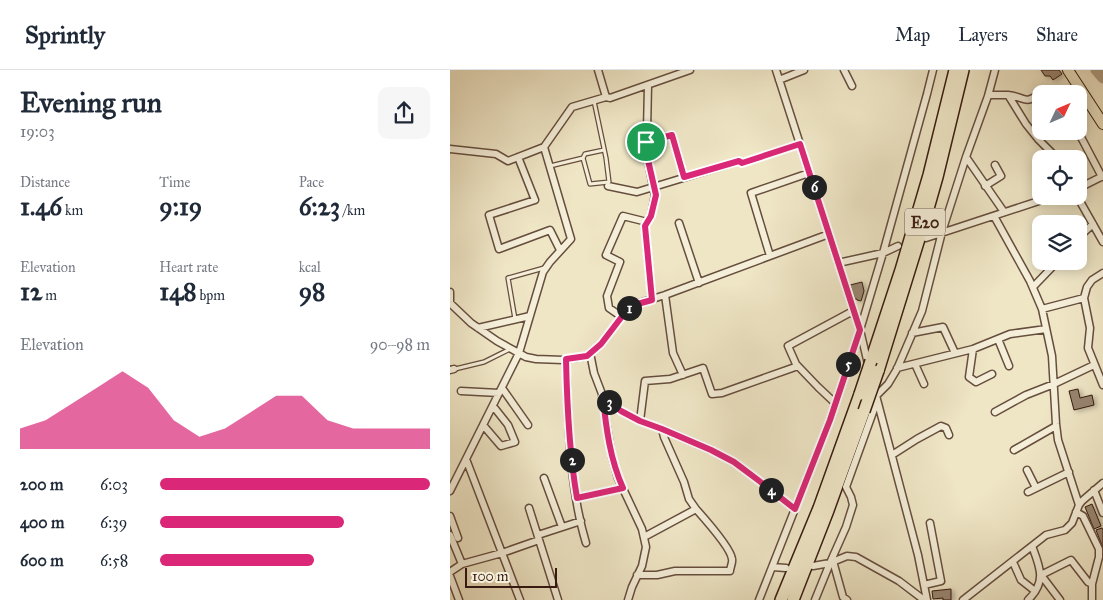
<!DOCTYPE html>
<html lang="en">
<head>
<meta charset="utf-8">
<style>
	:root { --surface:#fff; --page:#f6f6f7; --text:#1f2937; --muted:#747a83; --line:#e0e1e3; --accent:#db2777 }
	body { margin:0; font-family:"IM FELL Great Primer",serif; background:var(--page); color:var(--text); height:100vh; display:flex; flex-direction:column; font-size:19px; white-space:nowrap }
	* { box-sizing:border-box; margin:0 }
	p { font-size:16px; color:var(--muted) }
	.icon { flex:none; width:28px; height:28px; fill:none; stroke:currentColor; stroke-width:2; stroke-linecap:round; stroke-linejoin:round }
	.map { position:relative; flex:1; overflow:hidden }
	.details { display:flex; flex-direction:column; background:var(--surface); width:450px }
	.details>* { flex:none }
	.needle { width:32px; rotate:46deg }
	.tools { position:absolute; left:582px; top:15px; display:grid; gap:10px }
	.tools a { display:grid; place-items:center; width:55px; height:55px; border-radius:10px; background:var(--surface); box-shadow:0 2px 12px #0003; font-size:25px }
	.scale { position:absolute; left:15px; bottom:12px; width:92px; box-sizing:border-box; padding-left:5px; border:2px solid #381b10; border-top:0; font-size:14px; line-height:18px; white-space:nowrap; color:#381b10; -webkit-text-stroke:4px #f5efda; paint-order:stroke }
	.pin { position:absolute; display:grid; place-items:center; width:42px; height:42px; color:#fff; margin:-21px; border:2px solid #fff; border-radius:50%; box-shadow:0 1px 5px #0007 }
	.km { position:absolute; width:25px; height:25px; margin:-12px; border-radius:50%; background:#222; color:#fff; font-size:14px; line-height:25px; text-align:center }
	.round { display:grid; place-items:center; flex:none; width:52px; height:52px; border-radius:10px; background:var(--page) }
	.head { display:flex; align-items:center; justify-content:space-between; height:85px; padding:0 20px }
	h1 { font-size:28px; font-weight:700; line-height:38px }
	.stats { display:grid; grid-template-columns:repeat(3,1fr); gap:8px; height:85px; padding:5px 20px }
	.stats div { display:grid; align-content:center }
	.stats b { font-size:25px; font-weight:700 }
	.stats small { font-size:14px; font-weight:400 }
	.stats p { font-size:14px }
	.chart { height:140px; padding:10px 20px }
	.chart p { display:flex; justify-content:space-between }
	.chart svg { width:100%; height:90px; margin-top:5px; fill:var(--accent); opacity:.7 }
	ul { padding:0 20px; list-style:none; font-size:16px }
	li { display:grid; grid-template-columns:80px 60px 1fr; align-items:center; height:38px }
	li i { height:12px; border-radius:6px; background:var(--accent) }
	header { display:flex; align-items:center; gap:30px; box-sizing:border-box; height:70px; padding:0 25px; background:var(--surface); border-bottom:1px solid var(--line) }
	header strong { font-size:24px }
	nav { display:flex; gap:28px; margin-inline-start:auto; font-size:18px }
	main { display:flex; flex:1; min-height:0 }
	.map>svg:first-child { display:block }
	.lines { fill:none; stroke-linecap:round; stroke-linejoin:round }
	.river { stroke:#b1a188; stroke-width:11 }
	.building { fill:#97856f; stroke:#381b10; filter:url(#shadow) }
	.service-casing { stroke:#664e3e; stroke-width:5.5 }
	.minor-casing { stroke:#664e3e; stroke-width:9 }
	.trunk-casing { stroke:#381b10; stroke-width:12 }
	.motorway-casing { stroke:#381b10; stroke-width:14 }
	.service { stroke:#f5efda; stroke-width:3 }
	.minor { stroke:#f5efda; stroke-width:6 }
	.trunk { stroke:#efe6c6; stroke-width:10 }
	.motorway { stroke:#efe6c6; stroke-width:11 }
	.motorway-bridge-casing { stroke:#381b10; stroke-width:14; stroke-linecap:butt }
	.motorway-bridge { stroke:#efe6c6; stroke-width:11 }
	.route-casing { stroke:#fff; stroke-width:10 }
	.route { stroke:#db2777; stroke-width:6 }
	.labels { text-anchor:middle; stroke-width:5; stroke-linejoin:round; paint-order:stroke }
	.shield { fill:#f5efda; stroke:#715b4d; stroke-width:1 }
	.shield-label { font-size:16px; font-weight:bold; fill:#381b10 }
</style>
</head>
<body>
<header>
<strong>Sprintly</strong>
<nav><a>Map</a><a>Layers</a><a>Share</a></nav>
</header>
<main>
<section class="details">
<div class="head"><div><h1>Evening run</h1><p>19:03</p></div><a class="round"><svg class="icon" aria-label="share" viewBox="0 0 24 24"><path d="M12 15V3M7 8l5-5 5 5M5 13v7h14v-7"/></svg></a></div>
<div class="stats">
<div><p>Distance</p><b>1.46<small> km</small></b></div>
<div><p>Time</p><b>9:19</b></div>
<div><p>Pace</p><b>6:23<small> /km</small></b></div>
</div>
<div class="stats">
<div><p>Elevation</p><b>12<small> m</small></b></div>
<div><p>Heart rate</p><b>148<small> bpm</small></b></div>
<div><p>kcal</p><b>98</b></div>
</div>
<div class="chart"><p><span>Elevation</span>90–98 m</p>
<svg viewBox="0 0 160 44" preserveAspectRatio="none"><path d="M0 44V34L10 30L20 22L30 14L40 6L50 14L60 30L70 38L80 34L90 26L100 18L110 18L120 30L130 34L140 34L150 34L160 34V44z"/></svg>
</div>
<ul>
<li><b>200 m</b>6:03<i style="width:100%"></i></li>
<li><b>400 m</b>6:39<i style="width:68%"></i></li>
<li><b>600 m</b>6:58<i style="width:57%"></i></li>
</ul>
</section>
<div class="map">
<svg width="653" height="530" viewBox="0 0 653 530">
	<defs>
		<filter id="shadow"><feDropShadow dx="3" dy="1.5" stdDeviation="2.5" flood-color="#0004"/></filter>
	</defs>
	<rect width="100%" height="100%" fill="#efe6c6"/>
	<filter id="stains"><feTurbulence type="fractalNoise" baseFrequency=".004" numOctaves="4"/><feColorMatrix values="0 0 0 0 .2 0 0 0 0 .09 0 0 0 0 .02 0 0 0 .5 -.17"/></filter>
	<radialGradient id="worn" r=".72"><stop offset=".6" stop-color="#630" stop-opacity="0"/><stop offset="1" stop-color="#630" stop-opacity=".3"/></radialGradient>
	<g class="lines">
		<path class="river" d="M646,0L653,8"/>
	</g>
	<path class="building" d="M591,0H609L612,4L603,10L600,6H595Z
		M412,212L414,221L411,231L407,230V229H405L400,215Z
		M628,319L630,328L642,325L644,335L624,340L619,321Z
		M642,434L651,456L644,459L635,437Z
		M652,458L653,460V478L646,460Z
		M501,519V530H493V528L483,529L482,521Z"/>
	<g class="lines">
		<defs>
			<path id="service" d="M133,88L135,84L154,80
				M100,96L133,88L140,114L159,112L156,88L144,31
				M65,249L58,208L94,198
				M5,299L34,292L60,279"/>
			<path id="minor" d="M326,0L410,260L418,294
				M394,0L402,16
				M329,10L354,0
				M198,15L197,61L195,77L205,125L201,146L195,156L202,230
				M539,25H558L576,54L588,69L608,89
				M558,25C580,28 572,36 594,21L596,24
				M156,27L160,28L240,0
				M626,61L632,69L652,107
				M196,72L222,65L234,107
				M0,79L46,84L58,91L94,77L122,37L156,27L148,0
				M68,87L85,130L39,145L49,179L100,160L110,180
				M516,87L554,142
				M158,116L187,122L289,91L292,93L350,74
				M535,116L551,106L545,95
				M629,118L653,106
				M627,126L653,172
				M544,146L580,211L592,239L602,286L606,354L608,370L629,435
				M229,153L249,213
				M629,167L643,154
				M476,168L604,126
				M320,186L301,123L359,103
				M388,193L433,183L448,176
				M653,203L642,210L637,217L634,228L640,258L638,278L653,315
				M583,217L608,191
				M0,222V233
				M215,225L223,283L233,305
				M0,233L21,253L47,271L76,287L86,289L113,290L137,286L151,274L180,236L215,225L379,164
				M592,239L634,228
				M172,247L159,238L157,226L170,192L156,185L173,146L197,152
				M28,258L80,246
				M462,263L493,257L505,283
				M548,269L559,296
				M523,279L519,307L526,312L542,304
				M140,283L144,303L152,324L156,352L162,387L168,408L192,459L196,477L192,496L182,517L178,530
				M116,289C118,348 119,417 136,473
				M465,294L474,314
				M447,298L523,279L560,264L596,259
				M0,300L4,299
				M52,318L78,355
				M424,318L468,485L477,530
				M11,321L49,323
				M426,326L438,314L447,299L472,241L492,162L516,87L538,26L545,0
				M153,327L171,341L190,351L212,359L261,380L284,392L308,410L345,439
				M385,333L368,317L346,294L338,276L403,241
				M545,342L576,325L604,314L644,295
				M190,351L195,311L220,309L253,298L262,324L272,323L348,296
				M33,355L51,376L65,372L58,355L43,336
				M212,359L214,367L234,412L239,429L246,439
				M564,380L606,356
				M442,385L467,369L491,356L496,358L499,365
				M16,389L70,530
				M577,400L586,418
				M94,408L112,457
				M644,420L653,443
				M0,421L69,283L93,202L100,192L121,169L94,77
				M578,422L619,402
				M127,428L173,418
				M79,438L108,530
				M626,442L633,446L649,479V487L642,514V530
				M0,446L8,468
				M0,465L12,494
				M88,465L131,451
				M383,491L393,527L397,530
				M563,492L571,510L585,521
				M363,496L380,493L397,486L406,487L449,511L474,530
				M322,497L336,498
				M0,502L12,494L52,483L89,470
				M187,505H207L225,501H280C280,498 283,492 282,489C281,478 254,448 246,439L194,467
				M0,506L9,530
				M474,515L491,511L480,453
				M309,530L380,350L410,260L433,183L477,24L483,0
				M365,530L380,493L396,457L403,435L401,427L396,417L427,331
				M513,530L596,465L615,460L622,453L629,435L632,431L653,413
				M578,530C597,512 590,497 582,476
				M610,530L591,505L621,490L638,512L642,514"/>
			<path id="trunk" d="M618,0L653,54"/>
			<path id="motorway" d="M421,291L451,200L479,105L505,0
				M428,301L473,156L487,107L513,0
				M331,530L369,438L410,324
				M343,530L377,443L414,341"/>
		</defs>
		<use href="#service" class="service-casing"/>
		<use href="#minor" class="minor-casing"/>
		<use href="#trunk" class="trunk-casing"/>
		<use href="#motorway" class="motorway-casing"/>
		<use href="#service" class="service"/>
		<use href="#minor" class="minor"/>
		<use href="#trunk" class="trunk"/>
		<use href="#motorway" class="motorway"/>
		<defs>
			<path id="motorway-bridge" d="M410,324L421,291
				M414,341L428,301"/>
		</defs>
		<use href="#motorway-bridge" class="motorway-bridge-casing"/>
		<use href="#motorway-bridge" class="motorway-bridge"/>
	</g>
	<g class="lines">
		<defs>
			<path id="route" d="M222,65L234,107L289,91L292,93L350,74L410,260L380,350L345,439L308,410L284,392L261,380L212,359L190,351L171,341L153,327C156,358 160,389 173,418L127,428C119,382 117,336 116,289L137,286L151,274L180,236L202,230L195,156L201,146L206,125L195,77L196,72Z"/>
		</defs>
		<use href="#route" class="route-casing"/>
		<use href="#route" class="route"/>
	</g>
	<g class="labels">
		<rect class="shield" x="455" y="138.5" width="40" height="27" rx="4"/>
		<g class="shield-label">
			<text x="475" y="158">E20</text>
		</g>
	</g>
	<rect width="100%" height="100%" filter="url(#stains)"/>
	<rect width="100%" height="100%" fill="url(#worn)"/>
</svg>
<div class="tools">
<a><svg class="needle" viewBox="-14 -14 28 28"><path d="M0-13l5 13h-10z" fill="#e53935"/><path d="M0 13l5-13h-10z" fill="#747a83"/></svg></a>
<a><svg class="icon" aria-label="locate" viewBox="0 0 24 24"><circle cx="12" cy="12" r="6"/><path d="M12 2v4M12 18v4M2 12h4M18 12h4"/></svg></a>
<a><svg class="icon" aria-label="layers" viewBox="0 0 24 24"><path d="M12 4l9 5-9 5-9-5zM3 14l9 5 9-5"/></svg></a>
</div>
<div class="scale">100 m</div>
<div class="pin" style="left:196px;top:72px;background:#1e9e55"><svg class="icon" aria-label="arrive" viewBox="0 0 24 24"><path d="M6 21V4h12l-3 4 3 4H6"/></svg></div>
<b class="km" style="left:179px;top:238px">1</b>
<b class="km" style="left:122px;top:390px">2</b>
<b class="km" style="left:159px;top:332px">3</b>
<b class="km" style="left:321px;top:420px">4</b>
<b class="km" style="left:398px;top:294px">5</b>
<b class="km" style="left:364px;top:117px">6</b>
</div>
</main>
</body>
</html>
